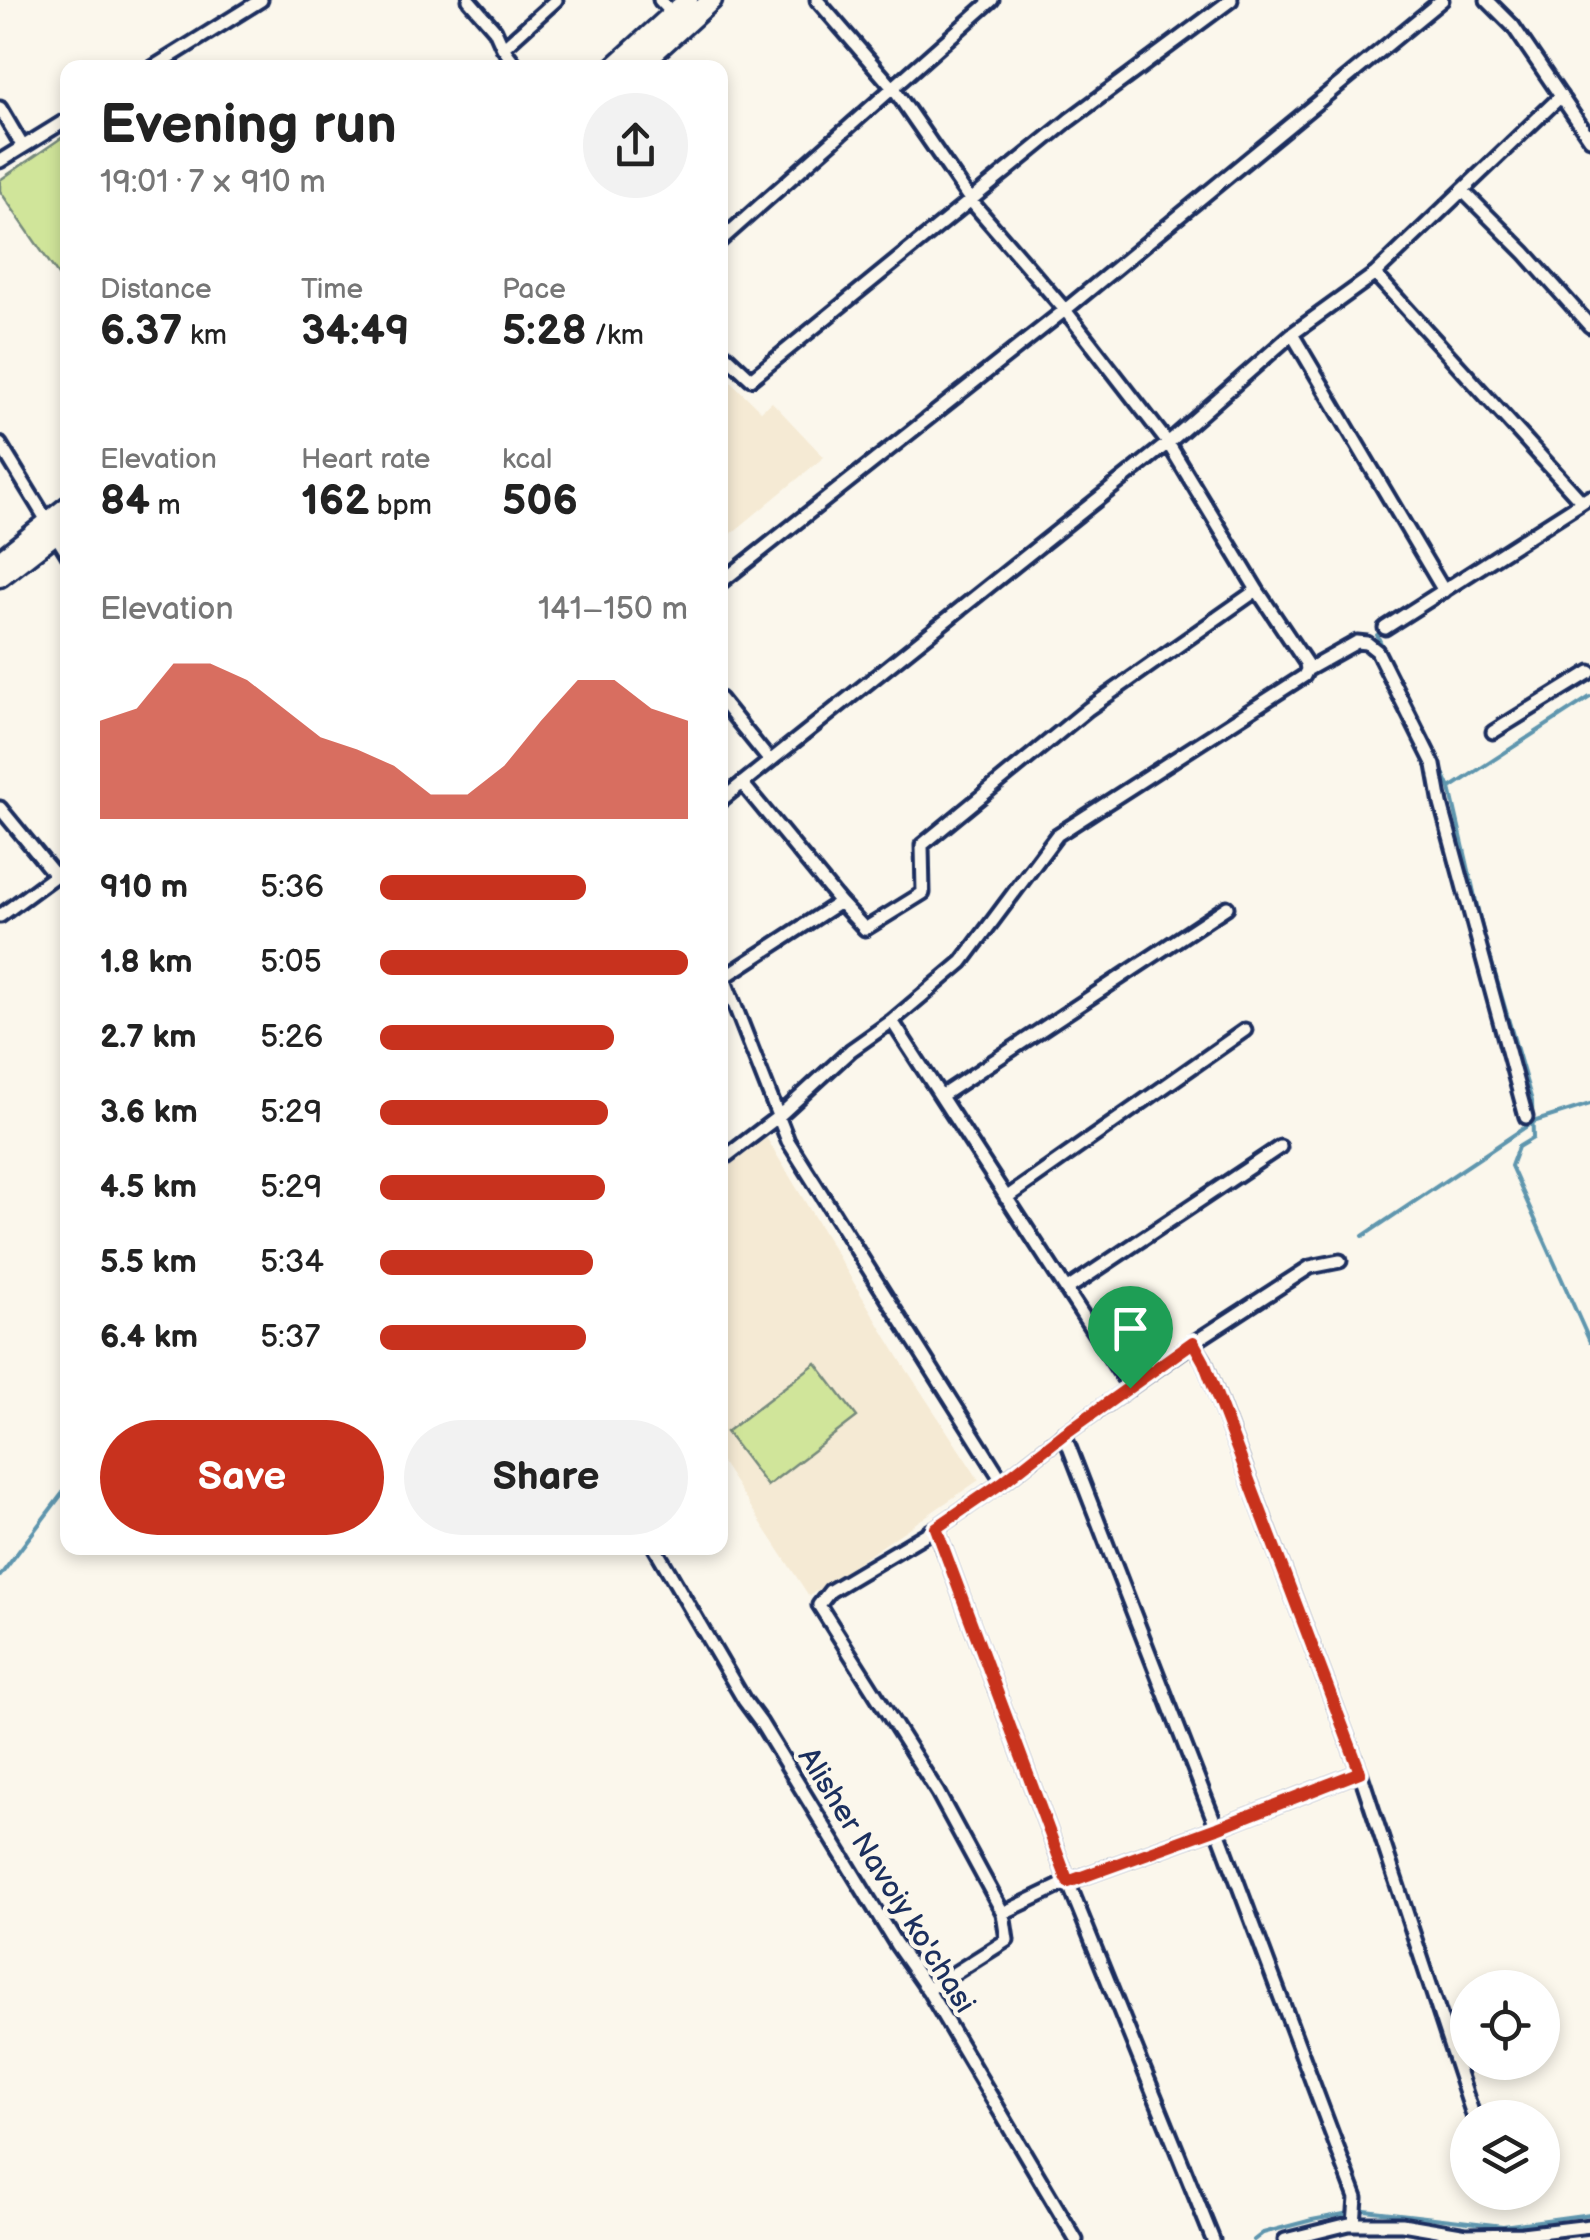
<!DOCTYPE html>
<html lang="en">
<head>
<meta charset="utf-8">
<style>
	:root { --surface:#fff; --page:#f2f2f2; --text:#222; --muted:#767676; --accent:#c8321e }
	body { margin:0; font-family:"Balsamiq Sans",sans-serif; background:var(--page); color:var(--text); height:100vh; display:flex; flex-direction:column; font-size:38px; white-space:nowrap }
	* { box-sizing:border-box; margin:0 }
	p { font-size:32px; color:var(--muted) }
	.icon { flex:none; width:55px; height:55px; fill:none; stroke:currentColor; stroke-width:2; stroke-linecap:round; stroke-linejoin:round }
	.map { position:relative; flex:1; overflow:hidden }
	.drawer { position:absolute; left:60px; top:60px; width:668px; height:1495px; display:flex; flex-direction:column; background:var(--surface); border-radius:20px; box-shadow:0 5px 15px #0003 }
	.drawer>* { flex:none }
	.buttons { position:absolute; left:1450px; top:1970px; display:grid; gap:20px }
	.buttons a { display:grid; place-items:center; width:110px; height:110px; border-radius:50%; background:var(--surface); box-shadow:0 5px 15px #0003; font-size:50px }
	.pin { position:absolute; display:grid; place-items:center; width:85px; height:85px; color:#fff; margin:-102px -42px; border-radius:50% 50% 50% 0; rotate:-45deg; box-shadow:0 0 10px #0007 }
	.pin .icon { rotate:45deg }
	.round { display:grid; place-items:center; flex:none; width:105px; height:105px; border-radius:52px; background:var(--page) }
	.head { display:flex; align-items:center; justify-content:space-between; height:170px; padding:0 40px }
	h1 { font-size:55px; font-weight:700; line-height:75px }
	.stats { display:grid; grid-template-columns:repeat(3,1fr); gap:15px; height:170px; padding:10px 40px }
	.stats div { display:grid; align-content:center }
	.stats b { font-size:42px; font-weight:700 }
	.stats small { font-size:28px; font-weight:400 }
	.stats p { font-size:28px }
	.chart { height:280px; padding:20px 40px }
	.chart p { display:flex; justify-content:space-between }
	.chart svg { width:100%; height:180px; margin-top:10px; fill:var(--accent); opacity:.7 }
	.cta { display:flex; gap:20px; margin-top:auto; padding:20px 40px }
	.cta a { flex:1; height:115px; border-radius:60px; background:var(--accent); color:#fff; font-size:40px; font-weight:700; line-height:115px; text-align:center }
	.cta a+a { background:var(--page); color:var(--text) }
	ul { padding:0 40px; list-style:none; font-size:32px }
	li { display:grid; grid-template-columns:160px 120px 1fr; align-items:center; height:75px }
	li i { height:25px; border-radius:12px; background:var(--accent) }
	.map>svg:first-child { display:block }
	.built { fill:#f5ead4 }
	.green { fill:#d0e59a; stroke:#768a7c; stroke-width:2.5 }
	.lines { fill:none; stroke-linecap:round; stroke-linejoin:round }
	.stream { stroke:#5e96ae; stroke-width:4 }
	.street-casing { stroke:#1b2f5e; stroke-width:19 }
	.primary-casing { stroke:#1b2f5e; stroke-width:25 }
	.street { stroke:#fbf7ec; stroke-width:11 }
	.primary { stroke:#fbf7ec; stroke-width:18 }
	.route-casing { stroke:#fff; stroke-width:20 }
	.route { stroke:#c8321e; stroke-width:12 }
	.labels { text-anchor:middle; stroke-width:9; stroke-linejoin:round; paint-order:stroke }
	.street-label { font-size:30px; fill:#1b2f5e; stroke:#fbf7ec }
</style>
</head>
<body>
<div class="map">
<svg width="1590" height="2240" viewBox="0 0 1590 2240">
	<rect width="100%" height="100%" fill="#fbf7ec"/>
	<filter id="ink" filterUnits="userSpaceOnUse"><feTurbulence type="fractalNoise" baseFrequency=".01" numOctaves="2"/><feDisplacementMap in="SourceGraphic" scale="20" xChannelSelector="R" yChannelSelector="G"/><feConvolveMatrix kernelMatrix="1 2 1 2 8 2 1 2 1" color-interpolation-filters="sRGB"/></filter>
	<g filter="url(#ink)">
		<path class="built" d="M720,371L761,411L772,402L824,457L720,543Z
			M766,1137L901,1361L979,1480L809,1596L720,1460V1173Z"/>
		<path class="green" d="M67,134V288L0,191V180Z
			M816,1363L857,1417L767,1486L726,1432Z"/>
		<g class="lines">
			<path class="stream" d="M1377,635L1418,721
				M1440,766L1450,788L1483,932L1532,1101L1533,1138L1518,1147L1511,1166L1590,1342
				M1452,787L1590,697
				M1363,1236L1533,1122L1590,1104
				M0,1576L68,1486
				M1254,2240L1263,2233L1312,2220L1365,2210L1503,2226L1590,2214"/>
			<defs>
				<path id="street" d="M469,0L495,30L503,48L518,68
					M660,0L673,14
					M1487,0L1513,26L1590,139
					M503,48L556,0
					M152,68L261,0
					M0,108L23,147
					M0,161L68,119
					M1463,191L1525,253L1590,326
					M720,241L992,0
					M1375,274L1582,502
					M1292,334L1444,591
					M720,350L751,379L1069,120L1231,0
					M0,444L68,555
					M720,583L1065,310L1442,0
					M1385,628L1590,497
					M1307,670L1357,642L1367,643L1377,651L1434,765L1441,804L1526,1117
					M720,699L770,761
					M1493,732L1590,672
					M742,783L840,902
					M720,801L1168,443L1292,334L1375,274L1561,96
					M0,808L55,875
					M0,916L68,866
					M720,968L788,1141L1003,1482
					M720,980L840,902L865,929L923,893L922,845L1088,709L1257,590
					M892,1021L1130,1388
					M941,1096L1227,907
					M720,1161L779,1116L851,1050L892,1021L962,962L1057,835L1304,676L1307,670L1306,663L1257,590L1168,443L1065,310L971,201L893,88L817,0
					M1006,1198L1245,1030
					M1066,1290L1280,1147
					M1193,1343L1204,1361L1360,1772L1474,2118
					M1064,1434L1217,1828L1356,2198L1354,2224
					M936,1528L1068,1882L1213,2240
					M655,1548L744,1700L761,1723L896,1944L928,1990L1076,2240
					M1003,1913L1068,1882L1217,1828L1360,1772
					M928,1990L1007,1940L1003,1913L938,1793L819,1605L830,1591L936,1528L1003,1482L1064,1434L1193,1343L1310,1267L1340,1261
					M1285,2240L1349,2224H1402L1467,2235L1522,2234L1590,2226"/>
				<path id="primary" d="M613,68L688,0
					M637,68L712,0
					M0,560L68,506
					M0,577L68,524"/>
			</defs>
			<use href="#street" class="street-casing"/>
			<use href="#primary" class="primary-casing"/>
			<use href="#street" class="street"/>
			<use href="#primary" class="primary"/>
		</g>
	</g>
	<g class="lines" filter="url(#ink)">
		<defs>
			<path id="route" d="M1193,1342L1204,1362L1360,1772L1217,1828L1068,1882L936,1528L1003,1482L1064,1434Z"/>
		</defs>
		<use href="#route" class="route-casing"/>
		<use href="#route" class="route"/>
	</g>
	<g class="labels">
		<g class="street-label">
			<text transform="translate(887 1880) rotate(58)" y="10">Alisher Navoiy ko'chasi</text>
		</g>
	</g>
</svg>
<div class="buttons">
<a><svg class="icon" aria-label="locate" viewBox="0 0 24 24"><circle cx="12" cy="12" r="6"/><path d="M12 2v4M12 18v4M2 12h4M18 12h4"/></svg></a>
<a><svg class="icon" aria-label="layers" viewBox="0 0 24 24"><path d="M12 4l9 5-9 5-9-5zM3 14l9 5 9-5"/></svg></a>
</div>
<div class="pin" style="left:1130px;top:1388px;background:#1e9e55"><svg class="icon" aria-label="arrive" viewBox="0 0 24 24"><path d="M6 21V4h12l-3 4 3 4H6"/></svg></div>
<section class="drawer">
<div class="head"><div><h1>Evening run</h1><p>19:01 · 7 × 910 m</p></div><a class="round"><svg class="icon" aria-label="share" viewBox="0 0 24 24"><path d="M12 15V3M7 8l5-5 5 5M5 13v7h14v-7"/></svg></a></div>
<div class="stats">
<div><p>Distance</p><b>6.37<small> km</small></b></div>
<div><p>Time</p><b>34:49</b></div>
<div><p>Pace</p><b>5:28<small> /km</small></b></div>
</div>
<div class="stats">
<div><p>Elevation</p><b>84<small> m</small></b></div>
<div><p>Heart rate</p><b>162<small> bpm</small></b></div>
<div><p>kcal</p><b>506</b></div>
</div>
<div class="chart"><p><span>Elevation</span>141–150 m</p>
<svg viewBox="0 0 160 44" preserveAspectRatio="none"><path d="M0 44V20L10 17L20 6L30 6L40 10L50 17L60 24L70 27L80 31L90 38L100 38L110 31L120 20L130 10L140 10L150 17L160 20V44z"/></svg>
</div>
<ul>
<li><b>910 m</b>5:36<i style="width:67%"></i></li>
<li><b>1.8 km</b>5:05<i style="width:100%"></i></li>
<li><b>2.7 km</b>5:26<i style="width:76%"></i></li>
<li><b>3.6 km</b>5:29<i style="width:74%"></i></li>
<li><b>4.5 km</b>5:29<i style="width:73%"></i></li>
<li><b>5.5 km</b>5:34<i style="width:69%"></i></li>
<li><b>6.4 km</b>5:37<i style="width:67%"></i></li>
</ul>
<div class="cta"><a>Save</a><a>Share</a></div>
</section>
</div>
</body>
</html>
